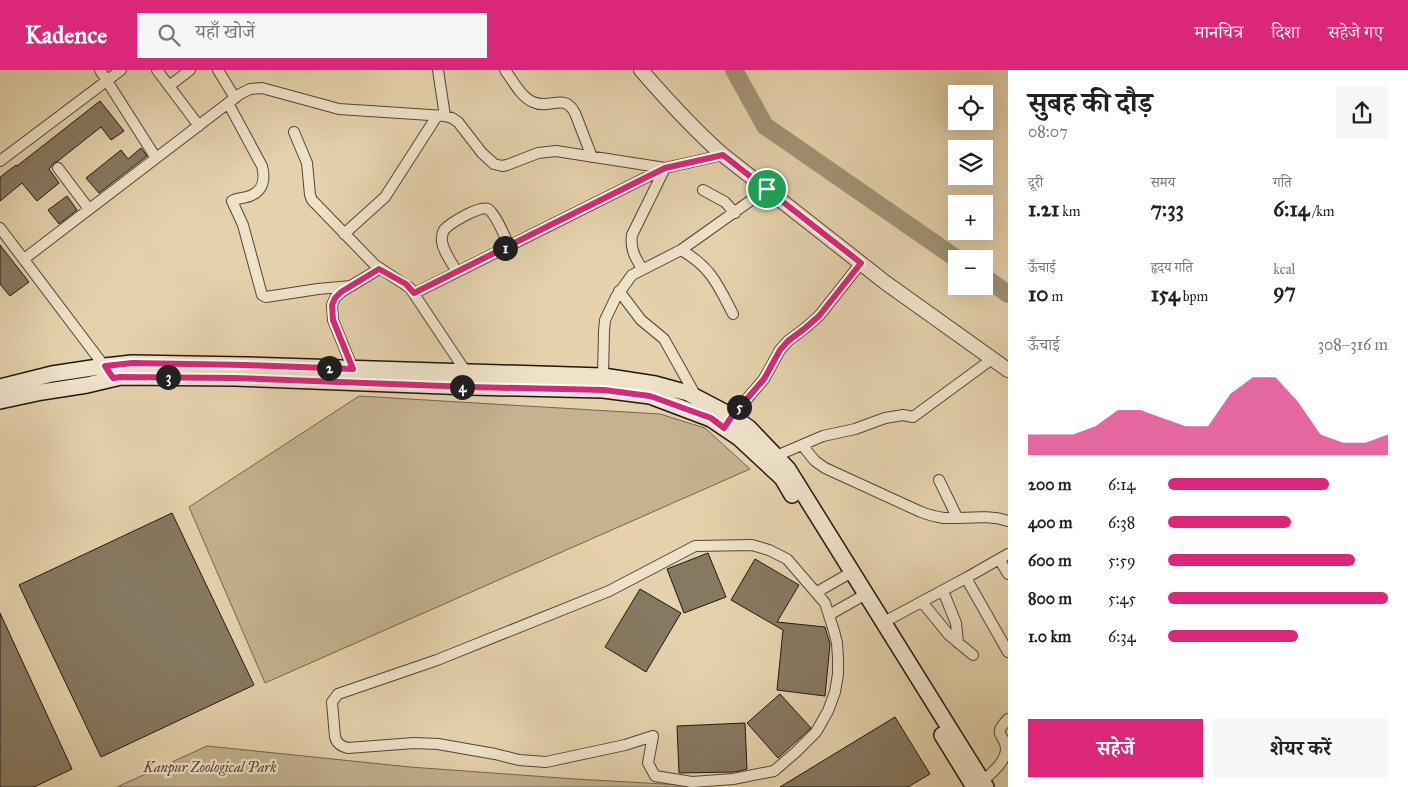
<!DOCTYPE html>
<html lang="hi">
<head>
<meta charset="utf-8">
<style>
	:root { --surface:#fff; --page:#f6f6f6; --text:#222; --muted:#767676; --accent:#db2777 }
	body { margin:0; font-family:"IM FELL Great Primer","Noto Serif Devanagari",serif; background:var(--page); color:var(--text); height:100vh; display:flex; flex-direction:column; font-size:19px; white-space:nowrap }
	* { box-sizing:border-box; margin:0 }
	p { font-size:16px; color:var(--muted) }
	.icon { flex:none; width:28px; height:28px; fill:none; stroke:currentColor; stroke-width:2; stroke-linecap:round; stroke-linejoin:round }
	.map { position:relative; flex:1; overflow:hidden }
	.sheet { display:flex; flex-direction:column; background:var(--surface); width:400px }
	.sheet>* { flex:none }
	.fabs { position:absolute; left:948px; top:15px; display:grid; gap:10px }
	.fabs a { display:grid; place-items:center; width:45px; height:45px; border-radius:0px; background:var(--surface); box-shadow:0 5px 20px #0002; font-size:25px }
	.pin { position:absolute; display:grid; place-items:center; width:42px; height:42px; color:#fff; margin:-21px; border:2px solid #fff; border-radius:50%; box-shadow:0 1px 5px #0007 }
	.km { position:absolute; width:25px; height:25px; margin:-12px; border-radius:50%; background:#222; color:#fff; font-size:14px; line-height:25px; text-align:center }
	.round { display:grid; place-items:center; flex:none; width:52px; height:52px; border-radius:0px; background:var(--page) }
	.head { display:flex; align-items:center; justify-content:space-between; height:85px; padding:0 20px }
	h1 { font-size:28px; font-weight:700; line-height:38px }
	.figures { display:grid; grid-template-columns:repeat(3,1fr); gap:8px; height:85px; padding:5px 20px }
	.figures div { display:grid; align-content:center }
	.figures b { font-size:21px; font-weight:700 }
	.figures small { font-size:14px; font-weight:400 }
	.figures p { font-size:14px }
	.chart { height:140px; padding:10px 20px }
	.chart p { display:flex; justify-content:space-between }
	.chart svg { width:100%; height:90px; margin-top:5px; fill:var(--accent); opacity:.7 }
	.primary-button { display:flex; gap:10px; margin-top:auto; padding:10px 20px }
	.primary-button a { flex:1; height:58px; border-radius:0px; background:var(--accent); color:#fff; font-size:20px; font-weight:700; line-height:58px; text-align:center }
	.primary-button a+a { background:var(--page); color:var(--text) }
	ul { padding:0 20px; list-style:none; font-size:16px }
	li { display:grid; grid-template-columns:80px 60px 1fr; align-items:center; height:38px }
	li i { height:12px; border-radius:6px; background:var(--accent) }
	header { display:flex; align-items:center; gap:30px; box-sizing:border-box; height:70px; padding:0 25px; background:var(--accent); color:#fff }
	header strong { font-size:24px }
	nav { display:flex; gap:28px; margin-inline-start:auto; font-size:18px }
	.search { width:350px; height:45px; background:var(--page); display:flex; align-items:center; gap:12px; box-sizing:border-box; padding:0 18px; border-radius:0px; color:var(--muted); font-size:19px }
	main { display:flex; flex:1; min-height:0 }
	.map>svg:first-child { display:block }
	.green { fill:#c4b291; stroke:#726550 }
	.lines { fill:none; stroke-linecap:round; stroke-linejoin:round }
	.river { stroke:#a29377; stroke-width:18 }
	.building { fill:#867961; stroke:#201810 }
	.minor-casing { stroke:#514637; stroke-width:12 }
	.tertiary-casing { stroke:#514637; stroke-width:16 }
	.secondary-casing { stroke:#201810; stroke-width:18 }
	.minor { stroke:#eee2c9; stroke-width:10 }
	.tertiary { stroke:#eee2c9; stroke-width:14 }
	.secondary { stroke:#eee2c9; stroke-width:15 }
	.route-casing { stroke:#fff; stroke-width:10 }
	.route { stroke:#db2777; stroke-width:6 }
	.labels { text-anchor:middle; stroke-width:4.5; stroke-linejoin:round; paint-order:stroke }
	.park-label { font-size:14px; font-style:italic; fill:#514637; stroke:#eee2c9 }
</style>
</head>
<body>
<header>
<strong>Kadence</strong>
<div class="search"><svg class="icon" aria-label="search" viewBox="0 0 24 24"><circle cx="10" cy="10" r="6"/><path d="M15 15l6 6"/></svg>यहाँ खोजें</div>
<nav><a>मानचित्र</a><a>दिशा</a><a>सहेजे गए</a></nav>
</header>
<main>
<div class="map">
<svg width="1008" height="717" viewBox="0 0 1008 717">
	<rect width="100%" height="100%" fill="#e5d2ac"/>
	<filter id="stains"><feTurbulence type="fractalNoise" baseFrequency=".004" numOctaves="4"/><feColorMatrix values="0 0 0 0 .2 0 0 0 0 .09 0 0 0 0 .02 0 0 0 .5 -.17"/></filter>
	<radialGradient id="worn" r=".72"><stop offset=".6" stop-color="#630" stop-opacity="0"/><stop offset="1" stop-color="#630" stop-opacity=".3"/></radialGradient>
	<path class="green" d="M359,326L660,344L705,358L750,399L265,613L189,437Z
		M207,676L410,697L575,709L682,715L688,717H117Z"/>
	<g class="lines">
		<path class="river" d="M734,0L765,56L957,189
			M984,207L1008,224"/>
	</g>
	<path class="building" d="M100,31L124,61L111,70L101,57L58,91L54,93L49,99L59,113L37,131L22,113L0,131V107L16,95L17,96Z
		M141,78L147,86L99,123L86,108L121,80L128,89Z
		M67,126L77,140L59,154L48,140Z
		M0,175L29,212L10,226L0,214Z
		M172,443L254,615L101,687L19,515Z
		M708,483L726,527L684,543L667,499Z
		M755,489L799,515L777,552L825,557L830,574L825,626L777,620L783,560L731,530Z
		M640,519L681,543L646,602L605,577Z
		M0,543L72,699L34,717H0Z
		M780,624L811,658L778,688L747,653Z
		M895,647L930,704L908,717H780Z
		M745,653L747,699L735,702L679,703L677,656Z"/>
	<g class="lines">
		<defs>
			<path id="minor" d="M100,0L156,88
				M157,0L199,56
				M218,0L235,28
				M438,0L445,46
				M505,0C513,11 521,27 533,32C550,40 564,22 575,43L592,87
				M169,16L190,0
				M228,33L262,96C265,107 264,120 252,125C245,129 238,127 232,131L243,155L262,225L266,227L318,219L351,216
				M294,62L307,93L310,125L312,130L375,195L410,218L466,302
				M0,91L121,0
				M58,98L89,139
				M703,120L725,132L735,143
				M0,158L108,301
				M344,164L385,127L437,46
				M681,180C711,197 718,215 733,244
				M24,189L240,24L250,19L262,18L339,39L445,46L452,48L458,52L482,83L494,94L502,96L507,95L538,83L556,81L665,98
				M642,199C635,187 630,179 632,165L665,98
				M457,202C452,193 440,177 442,167C442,164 443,162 444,160C450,153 480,135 488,139C496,144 505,167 509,176
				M619,221L641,250L664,269L697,328
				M415,223L665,98L723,85
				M353,299L333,250L332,235L335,228L341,222L379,199
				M603,306L604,261L605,250L616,227L632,205L681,180L767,119
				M729,350L764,309L780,280L788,271L804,259L819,246L861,193
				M802,375L815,391L825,398L921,442C929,445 936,447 944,448C966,449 987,444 1008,451
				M776,386L823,366L855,359L885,348L903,345L913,347L992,289
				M939,410L957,447
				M752,475L769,480L787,489L825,533L834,561L837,573L838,588V604L835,622L828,641L816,662L796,682L774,701L733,709L692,712L655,706L648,693L653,666L625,675L546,692L519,690L495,684L438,674L414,673L348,678C341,676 337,674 335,667L332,632L338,624L437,590L609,521L695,476Z
				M999,489L1008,504
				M966,508L1008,582
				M943,521L956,553L958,573
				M817,522L845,506
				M922,532L949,565L973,585
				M829,545L859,528
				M884,552L966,508L1008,484
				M983,711C991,703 1005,693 1006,680C1007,663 990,668 1008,649"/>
			<path id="tertiary" d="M641,0C667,30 693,59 723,85L886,213L1008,300"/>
			<path id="secondary" d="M0,317L52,304L105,296L132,293L245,295L603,306L655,314L688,323L732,346L749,358L788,399L986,717
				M0,331L42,322L87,315L121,307L235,308L470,317L603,320L650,326L711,349L739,368L782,408L792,425
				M942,665L974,717"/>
		</defs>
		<use href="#minor" class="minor-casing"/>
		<use href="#tertiary" class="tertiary-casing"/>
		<use href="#secondary" class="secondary-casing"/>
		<use href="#minor" class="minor"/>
		<use href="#tertiary" class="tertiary"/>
		<use href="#secondary" class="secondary"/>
	</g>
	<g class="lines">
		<defs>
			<path id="route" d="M723,85L861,193L819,246L804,259L788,271L780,280L764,309L732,346L724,358L711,348L650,326L604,320L470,317L234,308L120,307L113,308L105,296L132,293L245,295L353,299L333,250L332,235L335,228L341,222L379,199L406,214L414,223L665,98Z"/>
		</defs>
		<use href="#route" class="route-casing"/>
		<use href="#route" class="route"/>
	</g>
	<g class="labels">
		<g class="park-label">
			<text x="210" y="702">Kanpur Zoological Park</text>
		</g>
	</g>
	<rect width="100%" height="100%" filter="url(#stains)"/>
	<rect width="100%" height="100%" fill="url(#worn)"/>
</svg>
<div class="fabs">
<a><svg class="icon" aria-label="locate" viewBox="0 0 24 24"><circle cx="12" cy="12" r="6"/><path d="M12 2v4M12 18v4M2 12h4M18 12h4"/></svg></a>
<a><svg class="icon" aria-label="layers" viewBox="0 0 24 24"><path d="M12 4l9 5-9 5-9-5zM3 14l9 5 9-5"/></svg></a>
<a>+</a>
<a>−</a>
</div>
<div class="pin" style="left:767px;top:119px;background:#1e9e55"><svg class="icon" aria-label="arrive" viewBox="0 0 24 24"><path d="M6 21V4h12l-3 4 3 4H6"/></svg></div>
<b class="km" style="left:505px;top:178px">1</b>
<b class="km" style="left:329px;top:298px">2</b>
<b class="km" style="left:168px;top:307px">3</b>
<b class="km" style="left:462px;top:317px">4</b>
<b class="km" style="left:739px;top:337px">5</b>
</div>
<section class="sheet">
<div class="head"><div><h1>सुबह की दौड़</h1><p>08:07</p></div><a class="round"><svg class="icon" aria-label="share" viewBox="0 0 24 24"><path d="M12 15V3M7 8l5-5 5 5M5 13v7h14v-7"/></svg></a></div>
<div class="figures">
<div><p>दूरी</p><b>1.21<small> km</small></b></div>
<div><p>समय</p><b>7:33</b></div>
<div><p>गति</p><b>6:14<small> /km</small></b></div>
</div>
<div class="figures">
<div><p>ऊँचाई</p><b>10<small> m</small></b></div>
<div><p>हृदय गति</p><b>154<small> bpm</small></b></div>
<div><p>kcal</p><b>97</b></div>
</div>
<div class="chart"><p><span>ऊँचाई</span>308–316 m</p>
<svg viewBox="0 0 160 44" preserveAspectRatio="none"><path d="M0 44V34L10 34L20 34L30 30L40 22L50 22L60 26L70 30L80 30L90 14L100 6L110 6L120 18L130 34L140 38L150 38L160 34V44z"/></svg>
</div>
<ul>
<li><b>200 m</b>6:14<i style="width:73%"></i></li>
<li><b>400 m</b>6:38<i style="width:56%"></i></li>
<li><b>600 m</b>5:59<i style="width:85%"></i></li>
<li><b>800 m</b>5:45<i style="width:100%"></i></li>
<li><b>1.0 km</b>6:34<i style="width:59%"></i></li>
</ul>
<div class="primary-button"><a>सहेजें</a><a>शेयर करें</a></div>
</section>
</main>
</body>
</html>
